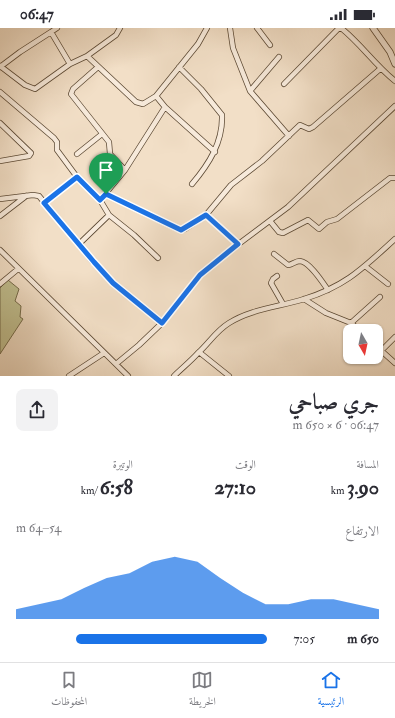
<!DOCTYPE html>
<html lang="ar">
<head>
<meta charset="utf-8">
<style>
	:root { --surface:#fff; --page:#f2f2f3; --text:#2b2b33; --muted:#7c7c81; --line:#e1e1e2; --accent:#1a73e8 }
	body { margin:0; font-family:"IM FELL Double Pica",Amiri,serif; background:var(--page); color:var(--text); direction:rtl; height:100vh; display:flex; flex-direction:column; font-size:15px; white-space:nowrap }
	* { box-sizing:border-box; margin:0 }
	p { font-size:13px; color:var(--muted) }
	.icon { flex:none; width:22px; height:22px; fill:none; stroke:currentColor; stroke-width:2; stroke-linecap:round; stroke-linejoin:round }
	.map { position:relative; height:348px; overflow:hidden; direction:ltr }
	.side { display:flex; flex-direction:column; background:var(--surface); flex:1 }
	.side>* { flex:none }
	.needle { width:26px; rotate:171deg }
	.buttons { position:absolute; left:343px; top:296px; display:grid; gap:8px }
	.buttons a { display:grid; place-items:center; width:40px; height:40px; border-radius:8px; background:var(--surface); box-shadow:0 1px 3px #0004; font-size:20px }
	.pin { position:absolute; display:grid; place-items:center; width:34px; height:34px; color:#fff; margin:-41px -17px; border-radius:50% 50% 50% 0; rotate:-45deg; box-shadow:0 0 4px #0007 }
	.pin .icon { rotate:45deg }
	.round { display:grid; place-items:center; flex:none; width:42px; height:42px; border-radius:8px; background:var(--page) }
	.summary { display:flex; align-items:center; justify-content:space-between; height:68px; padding:0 16px }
	h1 { font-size:22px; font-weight:800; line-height:30px }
	.figures { display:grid; grid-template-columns:repeat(3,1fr); gap:6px; height:68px; padding:4px 16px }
	.figures div { display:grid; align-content:center }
	.figures b { font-size:20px; font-weight:800 }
	.figures small { font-size:11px; font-weight:400 }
	.figures p { font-size:11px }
	.chart { height:112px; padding:8px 16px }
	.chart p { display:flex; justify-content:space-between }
	.chart svg { width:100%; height:72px; margin-top:4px; fill:var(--accent); opacity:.7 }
	ul { padding:0 16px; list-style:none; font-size:13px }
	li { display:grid; grid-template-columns:64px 48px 1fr; align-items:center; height:30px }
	li i { height:10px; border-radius:5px; background:var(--accent) }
	.status { display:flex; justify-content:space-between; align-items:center; height:28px; padding:0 20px; background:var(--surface); direction:ltr }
	.status svg { height:11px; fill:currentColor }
	.tab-bar { display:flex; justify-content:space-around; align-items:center; height:56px; border-top:1px solid var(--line); background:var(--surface); font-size:11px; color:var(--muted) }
	.tab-bar a { display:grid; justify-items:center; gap:2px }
	.tab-bar .on { color:var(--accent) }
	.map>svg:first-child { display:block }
	.green { fill:#c1c091; stroke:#756b4a }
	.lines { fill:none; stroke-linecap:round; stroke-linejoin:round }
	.minor-casing { stroke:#5b4833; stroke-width:6 }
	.tertiary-casing { stroke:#5b4833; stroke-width:7 }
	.minor { stroke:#f7eadb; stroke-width:4.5 }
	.tertiary { stroke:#f7eadb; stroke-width:5.5 }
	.route-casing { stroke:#fff; stroke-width:8 }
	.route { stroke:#1a73e8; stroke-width:5 }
</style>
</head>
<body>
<div class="status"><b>06:47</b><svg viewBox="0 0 49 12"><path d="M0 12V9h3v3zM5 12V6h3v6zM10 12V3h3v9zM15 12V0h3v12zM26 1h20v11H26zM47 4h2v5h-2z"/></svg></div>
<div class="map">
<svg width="395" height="348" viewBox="0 0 395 348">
	<rect width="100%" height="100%" fill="#f2dfc7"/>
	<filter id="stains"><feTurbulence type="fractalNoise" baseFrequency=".005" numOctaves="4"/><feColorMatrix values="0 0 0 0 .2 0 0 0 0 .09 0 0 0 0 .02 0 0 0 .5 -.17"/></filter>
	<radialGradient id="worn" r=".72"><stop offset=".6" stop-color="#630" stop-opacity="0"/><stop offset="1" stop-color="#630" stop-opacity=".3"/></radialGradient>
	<path class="green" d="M8,252L19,261L15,273L21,278L20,289L23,291L0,326V260Z"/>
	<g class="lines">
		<defs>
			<path id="minor" d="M230,0L233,20L250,63L289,108
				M257,0L270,17
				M341,0C361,16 375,37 395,53
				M51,4L57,0
				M87,28L116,7L120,0
				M0,38L25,57L35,61L70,36
				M0,39L20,24L51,4L70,36L87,28L136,74L143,76L156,68L198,16L207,0
				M98,39L73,61L71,66L109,114L110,126L125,142
				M179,39L201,61L222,87C223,114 209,136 192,156
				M284,56L339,0
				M250,63L279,29
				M0,64L54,110L57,114V122L77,149L100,172L109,187L134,207L158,230
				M156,68L165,79L215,124
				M0,95L31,125L29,128L0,133
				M77,126L102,106
				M106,166L176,200L181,202L185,201L206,187L231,157L262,133L300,97L309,101L313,99L380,41
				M0,171L33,167L39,168L93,234L113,255L162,295
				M100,172L125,142L165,79
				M44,175L77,149
				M206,187L238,216
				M0,188L26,168
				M270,193L279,204L283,205L308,192L319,201L327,194L337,191L390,150H395
				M79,216L109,187
				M0,222L128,348
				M274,226L288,237C292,237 295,233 300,233C310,234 323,255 328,262
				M365,238L388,256
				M277,248L273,251L271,255L283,276
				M0,256L18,241
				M304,271L326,285L351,295L360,303
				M351,295L380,269
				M376,318L395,335
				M381,323L395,309
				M199,324L229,348
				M116,336L139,317L162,295L200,247L220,230L288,179L395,78
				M69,348L104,325
				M174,348C182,340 191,333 198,325C209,315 216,303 229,295C251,281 279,279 304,271C346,258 363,240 395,211"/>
			<path id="tertiary" d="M373,0L390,24L395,36"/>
		</defs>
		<use href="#minor" class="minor-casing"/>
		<use href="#tertiary" class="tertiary-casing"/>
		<use href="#minor" class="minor"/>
		<use href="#tertiary" class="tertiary"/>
	</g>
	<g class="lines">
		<defs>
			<path id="route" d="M77,149L100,172L106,166L181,202L206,187L238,216L200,247L162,295L113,255L94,234L44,175Z"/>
		</defs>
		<use href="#route" class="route-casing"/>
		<use href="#route" class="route"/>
	</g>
	<rect width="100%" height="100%" filter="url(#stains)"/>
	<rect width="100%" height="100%" fill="url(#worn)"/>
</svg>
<div class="buttons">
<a><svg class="needle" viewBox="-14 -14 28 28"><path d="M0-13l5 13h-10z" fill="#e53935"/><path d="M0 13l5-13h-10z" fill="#7c7c81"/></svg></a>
</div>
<div class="pin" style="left:106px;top:166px;background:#1e9e55"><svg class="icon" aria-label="arrive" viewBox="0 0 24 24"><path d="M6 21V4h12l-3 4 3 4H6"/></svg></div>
</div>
<section class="side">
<div class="summary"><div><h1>جري صباحي</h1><p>06:47 · 6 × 650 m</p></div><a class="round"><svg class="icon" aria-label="share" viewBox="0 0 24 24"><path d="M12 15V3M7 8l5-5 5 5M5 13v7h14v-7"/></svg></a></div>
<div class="figures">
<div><p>المسافة</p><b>3.90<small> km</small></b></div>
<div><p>الوقت</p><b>27:10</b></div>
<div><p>الوتيرة</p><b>6:58<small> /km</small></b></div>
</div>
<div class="chart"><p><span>الارتفاع</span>54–64 m</p>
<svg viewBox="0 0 160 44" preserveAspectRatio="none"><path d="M0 44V38L10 35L20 32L30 25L40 19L50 16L60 9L70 6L80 9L90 19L100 28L110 35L120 35L130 32L140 32L150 35L160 38V44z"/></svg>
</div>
<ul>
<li><b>650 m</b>7:05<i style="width:76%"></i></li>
</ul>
</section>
<nav class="tab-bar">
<a class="on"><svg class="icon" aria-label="home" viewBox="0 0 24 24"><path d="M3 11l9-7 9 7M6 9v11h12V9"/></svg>الرئيسية</a>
<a><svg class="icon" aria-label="map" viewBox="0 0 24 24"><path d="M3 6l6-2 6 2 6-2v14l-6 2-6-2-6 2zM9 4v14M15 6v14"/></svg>الخريطة</a>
<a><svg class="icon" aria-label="saved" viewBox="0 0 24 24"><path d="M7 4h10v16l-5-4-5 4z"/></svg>المحفوظات</a>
</nav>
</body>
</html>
